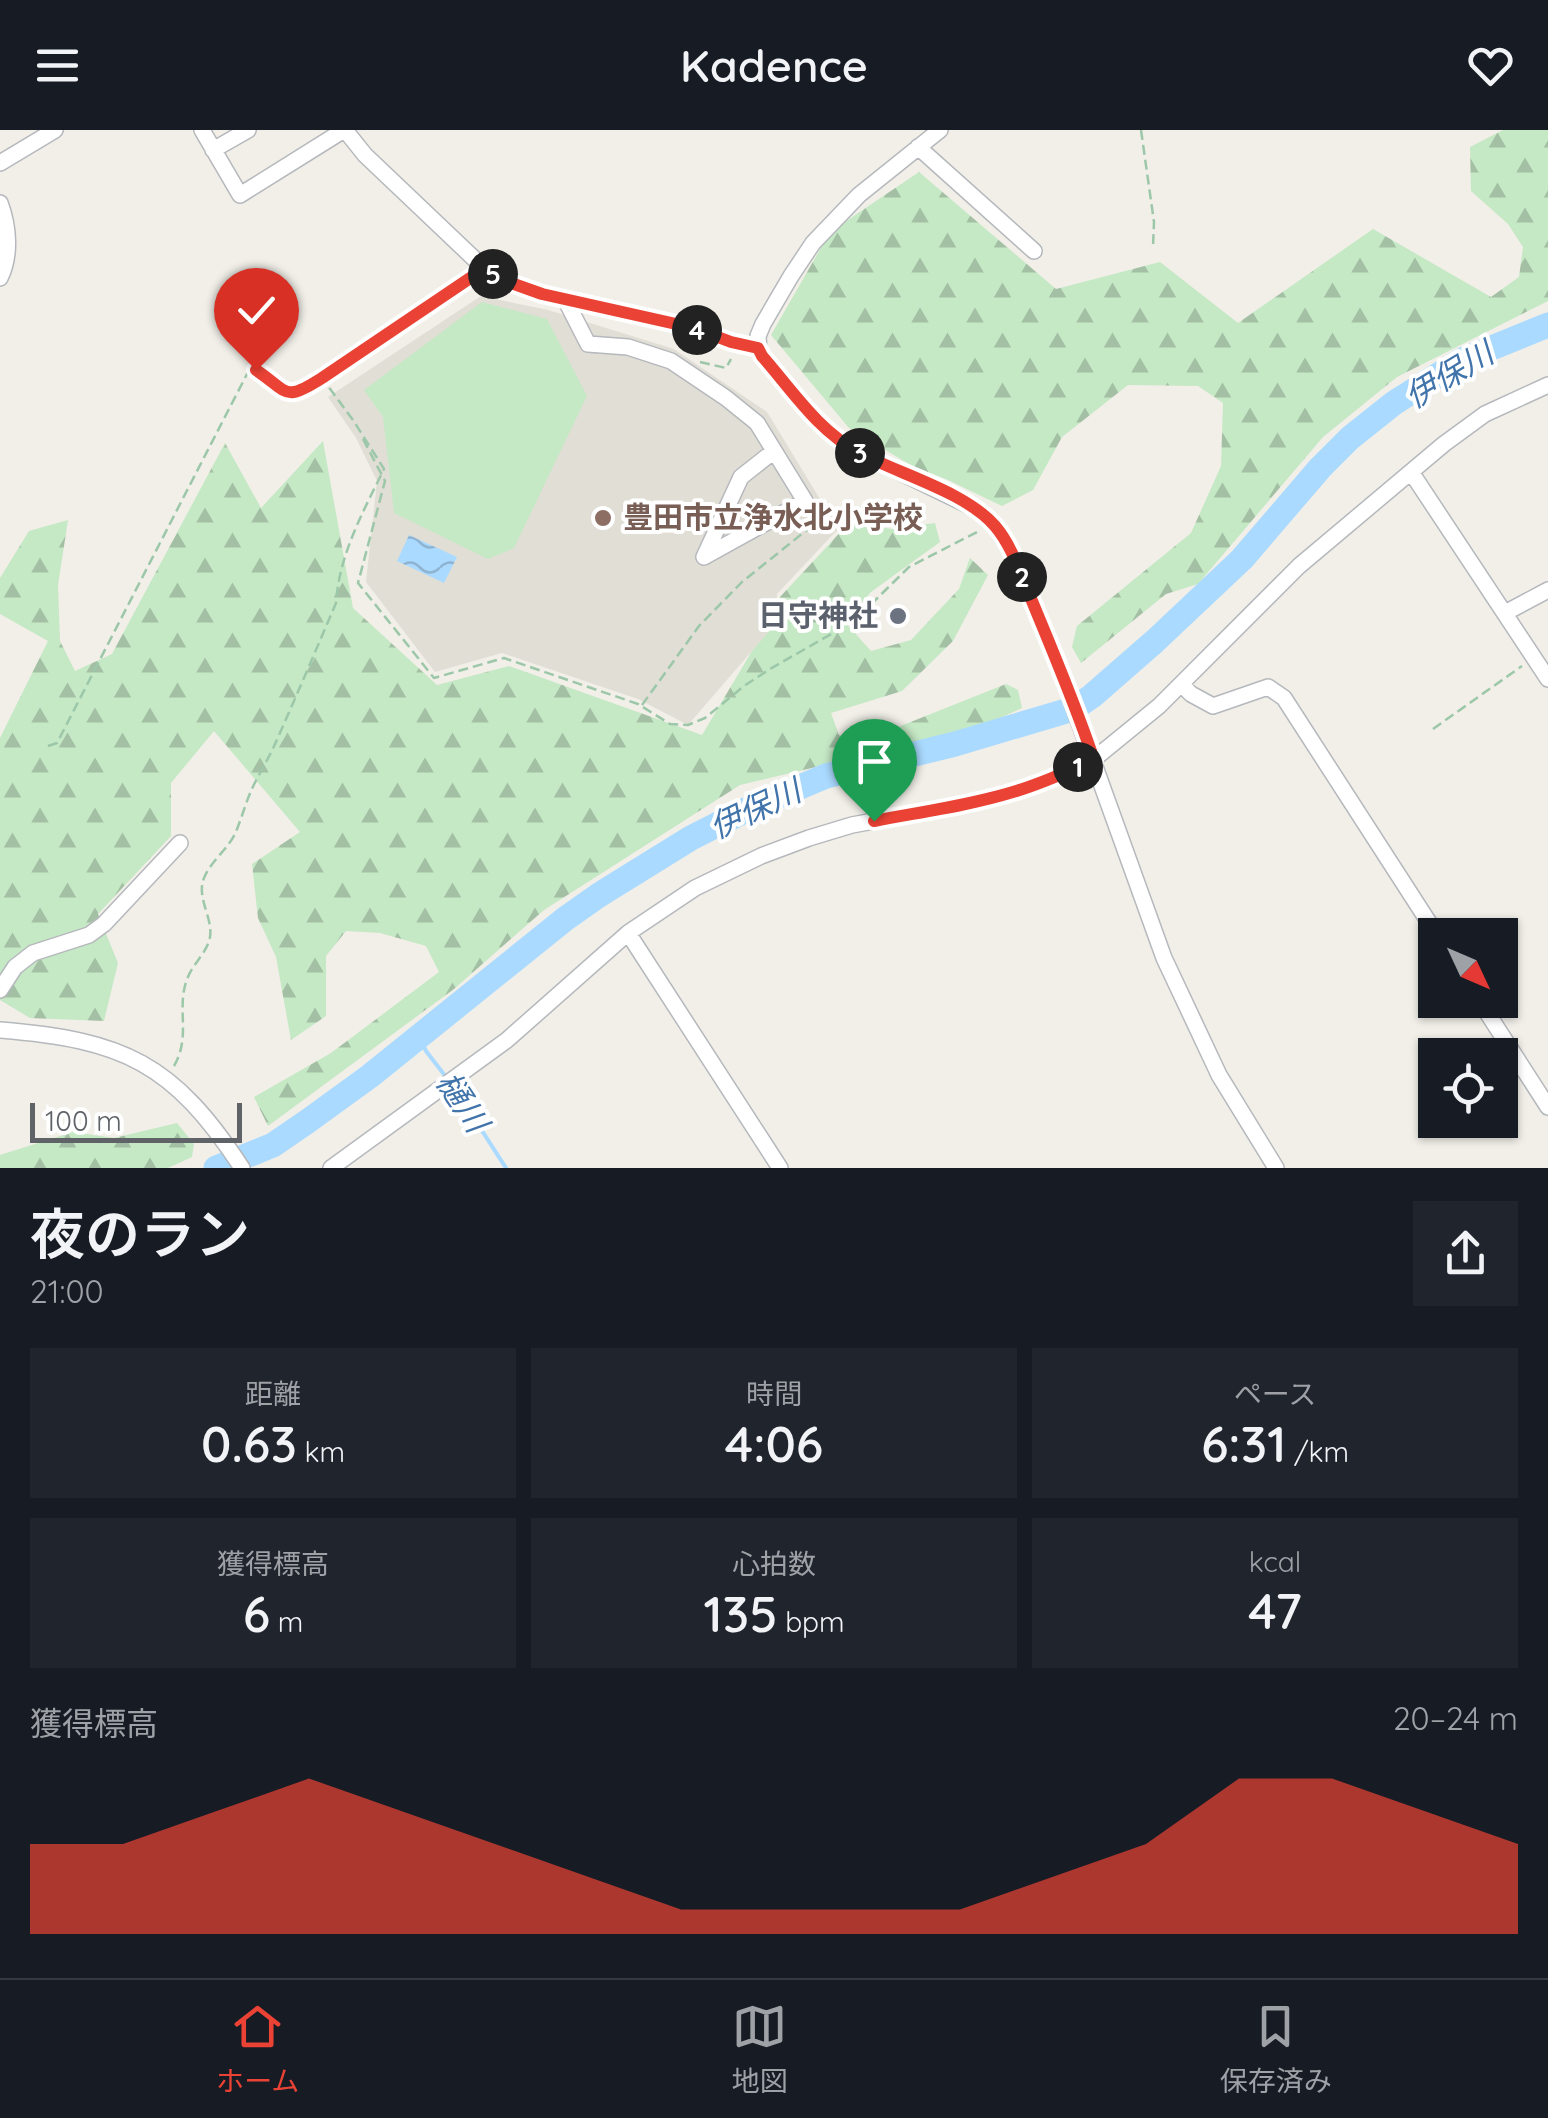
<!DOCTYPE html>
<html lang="ja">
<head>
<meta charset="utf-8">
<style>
	:root { --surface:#171b24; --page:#20242c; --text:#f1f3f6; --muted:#9ea1a6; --line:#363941; --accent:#ea4335 }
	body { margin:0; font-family:Quicksand,"Noto Sans JP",sans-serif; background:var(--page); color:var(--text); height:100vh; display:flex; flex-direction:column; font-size:38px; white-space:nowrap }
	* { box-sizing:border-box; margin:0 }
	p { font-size:32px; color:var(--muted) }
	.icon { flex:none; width:55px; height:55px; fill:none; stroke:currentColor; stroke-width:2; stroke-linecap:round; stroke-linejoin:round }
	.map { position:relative; height:1038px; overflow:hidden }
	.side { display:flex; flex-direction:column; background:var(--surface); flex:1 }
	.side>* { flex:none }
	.needle { width:65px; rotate:134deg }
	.fabs { position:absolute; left:1418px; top:788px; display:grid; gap:20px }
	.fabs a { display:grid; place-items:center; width:100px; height:100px; border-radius:0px; background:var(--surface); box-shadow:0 2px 8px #0004; font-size:50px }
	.scale { position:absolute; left:30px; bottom:25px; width:212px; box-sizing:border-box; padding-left:10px; border:5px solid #5f6368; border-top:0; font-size:28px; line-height:35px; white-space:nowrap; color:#5f6368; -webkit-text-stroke:8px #fff; paint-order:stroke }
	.pin { position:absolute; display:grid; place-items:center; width:85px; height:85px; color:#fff; margin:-102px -42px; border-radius:50% 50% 50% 0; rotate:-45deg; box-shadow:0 0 10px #0007 }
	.pin .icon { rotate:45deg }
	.km { position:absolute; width:50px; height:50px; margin:-25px; border-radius:50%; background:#222; color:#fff; font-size:28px; line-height:50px; text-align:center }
	.round { display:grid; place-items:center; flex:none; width:105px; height:105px; border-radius:0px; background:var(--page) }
	.overview { display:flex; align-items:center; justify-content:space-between; height:170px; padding:0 30px }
	h1 { font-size:55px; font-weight:600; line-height:75px }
	.metrics { display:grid; grid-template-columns:repeat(3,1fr); gap:15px; height:170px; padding:10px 30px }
	.metrics div { display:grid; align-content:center; border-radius:0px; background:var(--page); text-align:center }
	.metrics b { font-size:50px; font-weight:600 }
	.metrics small { font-size:28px; font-weight:400 }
	.metrics p { font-size:28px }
	.chart { height:280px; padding:20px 30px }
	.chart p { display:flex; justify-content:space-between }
	.chart svg { width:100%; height:180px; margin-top:10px; fill:var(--accent); opacity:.7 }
	header { display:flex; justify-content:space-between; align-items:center; height:130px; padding:0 30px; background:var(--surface); font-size:45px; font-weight:600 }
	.tab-bar { display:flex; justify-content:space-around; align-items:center; height:140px; border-top:2px solid var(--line); background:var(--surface); font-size:28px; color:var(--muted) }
	.tab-bar a { display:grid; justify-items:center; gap:5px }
	.tab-bar .active { color:var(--accent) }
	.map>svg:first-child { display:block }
	.education { fill:#e1ded6 }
	.forest { fill:url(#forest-firs) }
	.pitch { fill:#c5e8c5 }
	.water { fill:url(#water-waves) }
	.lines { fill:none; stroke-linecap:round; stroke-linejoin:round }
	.stream { stroke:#aadaff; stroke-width:4 }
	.river { stroke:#aadaff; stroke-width:25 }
	.minor-casing { stroke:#b5b8bc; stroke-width:18 }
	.path { stroke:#9cc7a9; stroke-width:2.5; stroke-dasharray:10 5; stroke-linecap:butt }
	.minor { stroke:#fff; stroke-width:15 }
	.route-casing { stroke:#fff; stroke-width:20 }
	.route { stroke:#ea4335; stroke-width:12 }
	.education-dot { fill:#8d6e63; stroke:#fff; stroke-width:4 }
	.worship-dot { fill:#6b7280; stroke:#fff; stroke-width:4 }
	.labels { text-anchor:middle; stroke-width:8; stroke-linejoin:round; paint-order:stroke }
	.education-label { font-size:30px; font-weight:bold; fill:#785e54; stroke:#fff; text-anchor:start }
	.worship-label { font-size:30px; font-weight:bold; fill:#5b616d; stroke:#fff; text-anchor:end }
	.water-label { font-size:32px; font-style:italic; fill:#4174aa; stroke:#fff }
</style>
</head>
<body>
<header><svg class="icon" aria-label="menu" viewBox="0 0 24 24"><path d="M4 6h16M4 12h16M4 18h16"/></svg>Kadence<svg class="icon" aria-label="heart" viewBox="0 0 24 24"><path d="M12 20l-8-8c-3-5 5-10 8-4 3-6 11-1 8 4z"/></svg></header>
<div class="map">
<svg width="1548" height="1038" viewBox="0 0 1548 1038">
	<defs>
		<pattern id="forest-firs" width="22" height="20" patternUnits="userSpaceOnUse" patternTransform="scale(2.5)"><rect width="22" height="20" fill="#c5e8c5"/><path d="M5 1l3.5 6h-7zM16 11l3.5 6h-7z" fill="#a3c0a4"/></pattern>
		<pattern id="water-waves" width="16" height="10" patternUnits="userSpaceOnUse" patternTransform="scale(2.5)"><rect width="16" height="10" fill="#aadaff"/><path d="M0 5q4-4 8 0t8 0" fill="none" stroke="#8eb4d2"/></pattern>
	</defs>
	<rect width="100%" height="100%" fill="#f1efe8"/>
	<path class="education" d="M481,166L548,180L674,219L767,282L826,379L840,397L777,464L776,493L688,595L638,569L502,523L435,542L366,452L377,351L356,308L328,267Z"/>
	<path class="forest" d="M1503,0H1548V171L1397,247L1323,307L1198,454L1166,464L1081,533L1072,517L1077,496L1191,403L1221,336L1223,273L1198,256L1128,255L1062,307L1033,360L1002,376L948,350L912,336L849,298L771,205L830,102L919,42L1056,159L1160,132L1238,193L1373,99L1491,167L1519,147L1523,117L1508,94L1471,61L1470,17Z
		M323,311L353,478L437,555L509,536L702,605L752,521L776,493L780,467L860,381L865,395L892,399L935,393L940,412L871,462L845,492L871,521L911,510L959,459L970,428L988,445L953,511L902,561L831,583L839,605L883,603L1006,554L1018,560L1022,578L994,591L871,624L740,655L544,780L454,859L268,996L254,967L331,923L439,842L426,816L380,803L346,801L326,826V886L291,910L276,827L258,788L252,734L300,702L214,601L171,653V706L98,784L118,833L104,891L30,888L0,870V608L48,511L0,484V448L29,401L68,390L58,455L60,511L75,541L112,524L225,313L261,378Z
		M177,993L194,1014L192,1027L168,1038H0V1025L73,1002L114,1008Z"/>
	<path class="pitch" d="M482,172L547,189L587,266L514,418L488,429L394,383L383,287L364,260Z"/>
	<path class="water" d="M409,405L457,427L444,453L397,431Z"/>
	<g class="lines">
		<path class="stream" d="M418,906L426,921L446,947
			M452,954L506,1038"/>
		<path class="river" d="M216,1038L273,1015L308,991L370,946L565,789L599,765L691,708L748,679L826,646L955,614L1073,579L1092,566L1155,511L1242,429L1320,338L1350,308L1394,273L1462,230L1548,195"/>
		<defs>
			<path id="minor" d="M202,0L240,65L344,0
				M345,0L365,25L485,139L508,152L542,164L694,198L731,212L758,217
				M940,0L859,65L813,113L791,146L763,194L758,206L759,222L809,282L835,307L858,322L976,379L994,395L1010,419L1057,531L1164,828L1219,945L1276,1038
				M918,17L1034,121
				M213,20L248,0
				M0,33L55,0
				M0,73C9,97 11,126 0,148
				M565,169L588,214L628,217L671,231L726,268L757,293L805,371L704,427L741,347L774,321
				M1411,342L1548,549
				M1505,483L1548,460
				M1181,554L1191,564L1213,576L1268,557L1284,568L1437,805
				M628,803L780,1038
				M0,860L15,837L33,823L89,805L104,794L180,713
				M1479,870L1548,977
				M0,900C124,910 173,933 242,1038
				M331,1038L507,910L628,803L695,758L761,726L809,708L852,695L972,673L1013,662L1051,649L1094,629L1159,576L1299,436L1444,314L1485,284L1548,255"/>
		</defs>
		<use href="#minor" class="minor-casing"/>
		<path class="path" d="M1141,0L1154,92L1153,117
			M700,232L726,238L731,229
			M363,309L385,351L358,453L434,548L504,528L638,574L670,594L688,595L705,588L744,556L770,539L854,491L909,437L979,401
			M642,575L699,496L742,452L808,399L803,391
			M1433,599L1522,536
			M48,616L57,613L247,244L256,241C289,262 283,273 322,248
			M174,936C192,905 175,877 188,847C193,834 208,821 210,807C213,787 196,768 204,748C211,731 227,720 235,704C241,690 245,675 251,661C258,645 268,630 275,614C296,567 316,520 336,473C339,425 363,382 384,339L353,290L322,248L471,147"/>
		<use href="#minor" class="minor"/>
	</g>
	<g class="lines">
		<defs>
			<path id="route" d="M256,240C289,262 283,273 322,248L485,138L508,152L542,164L694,198L731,212L758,218L762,226C792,260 818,301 860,323C899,344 966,362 995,396C1013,417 1021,446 1032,471C1054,524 1076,576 1094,630C1067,642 1041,654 1013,662C967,676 920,682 874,691"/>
		</defs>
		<use href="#route" class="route-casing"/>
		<use href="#route" class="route"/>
	</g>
	<circle class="education-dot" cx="603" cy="388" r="10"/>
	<circle class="worship-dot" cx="898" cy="486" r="10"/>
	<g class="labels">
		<g class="education-label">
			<text x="623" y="398">豊田市立浄水北小学校</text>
		</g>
		<g class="worship-label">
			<text x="878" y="496">日守神社</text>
		</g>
		<g class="water-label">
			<text transform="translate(1449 245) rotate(-31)" y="11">伊保川</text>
			<text transform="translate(755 679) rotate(-25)" y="11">伊保川</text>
			<text transform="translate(462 972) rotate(56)" y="11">樋川</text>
		</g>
	</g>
</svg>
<div class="fabs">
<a><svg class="needle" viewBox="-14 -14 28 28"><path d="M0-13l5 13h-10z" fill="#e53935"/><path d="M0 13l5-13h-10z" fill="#9ea1a6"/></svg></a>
<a><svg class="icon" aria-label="locate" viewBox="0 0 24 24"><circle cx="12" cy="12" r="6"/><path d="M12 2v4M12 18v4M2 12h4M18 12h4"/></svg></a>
</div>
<div class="scale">100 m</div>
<div class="pin" style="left:874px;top:691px;background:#1e9e55"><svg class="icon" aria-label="arrive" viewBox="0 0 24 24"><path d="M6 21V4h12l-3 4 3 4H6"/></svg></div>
<div class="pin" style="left:256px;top:240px;background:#d93025"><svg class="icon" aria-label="check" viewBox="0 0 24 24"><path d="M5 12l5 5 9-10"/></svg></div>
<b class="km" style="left:1078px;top:637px">1</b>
<b class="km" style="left:1022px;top:447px">2</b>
<b class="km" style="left:860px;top:323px">3</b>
<b class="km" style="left:697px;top:200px">4</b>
<b class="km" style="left:493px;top:144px">5</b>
</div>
<section class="side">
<div class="overview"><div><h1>夜のラン</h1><p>21:00</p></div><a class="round"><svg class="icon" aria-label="share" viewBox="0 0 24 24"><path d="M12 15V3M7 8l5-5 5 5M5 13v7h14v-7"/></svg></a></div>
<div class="metrics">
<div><p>距離</p><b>0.63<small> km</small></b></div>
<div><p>時間</p><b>4:06</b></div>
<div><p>ペース</p><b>6:31<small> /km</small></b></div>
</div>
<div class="metrics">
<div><p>獲得標高</p><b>6<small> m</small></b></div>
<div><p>心拍数</p><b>135<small> bpm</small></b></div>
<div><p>kcal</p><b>47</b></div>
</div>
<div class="chart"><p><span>獲得標高</span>20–24 m</p>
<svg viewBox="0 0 160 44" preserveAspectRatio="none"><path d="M0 44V22L10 22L20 14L30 6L40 14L50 22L60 30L70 38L80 38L90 38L100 38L110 30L120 22L130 6L140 6L150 14L160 22V44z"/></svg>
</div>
</section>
<nav class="tab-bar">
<a class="active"><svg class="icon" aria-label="home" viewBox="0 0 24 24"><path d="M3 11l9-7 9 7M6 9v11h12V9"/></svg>ホーム</a>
<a><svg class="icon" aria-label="map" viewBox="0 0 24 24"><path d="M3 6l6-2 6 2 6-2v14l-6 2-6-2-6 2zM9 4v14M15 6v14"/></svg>地図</a>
<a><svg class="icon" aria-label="saved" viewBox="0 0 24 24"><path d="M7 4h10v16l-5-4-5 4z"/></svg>保存済み</a>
</nav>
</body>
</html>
